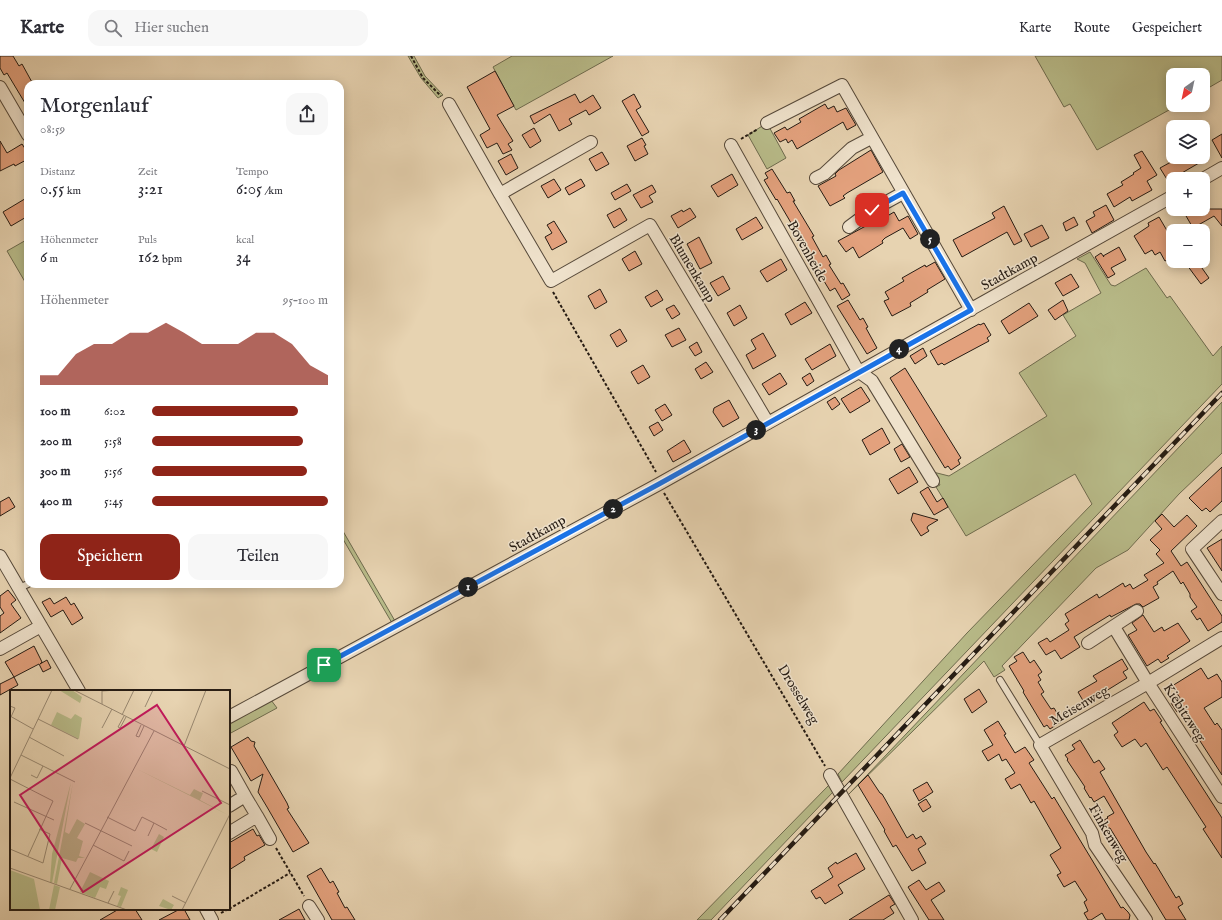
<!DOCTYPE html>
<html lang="de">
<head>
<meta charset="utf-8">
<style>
	:root { --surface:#fff; --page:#f7f7f7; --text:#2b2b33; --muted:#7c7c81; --line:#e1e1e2; --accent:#8f2418 }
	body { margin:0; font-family:"IM FELL English",serif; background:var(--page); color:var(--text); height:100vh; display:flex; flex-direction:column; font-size:15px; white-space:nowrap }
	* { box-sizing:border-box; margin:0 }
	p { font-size:13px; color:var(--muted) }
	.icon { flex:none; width:22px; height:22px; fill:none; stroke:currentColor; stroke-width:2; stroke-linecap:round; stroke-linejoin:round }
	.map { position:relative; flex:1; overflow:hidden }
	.drawer { position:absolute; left:24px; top:24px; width:320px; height:508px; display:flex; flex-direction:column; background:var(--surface); border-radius:12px; box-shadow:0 2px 10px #0003 }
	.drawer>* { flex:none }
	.needle { width:26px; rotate:213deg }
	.buttons { position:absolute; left:1166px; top:12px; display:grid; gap:8px }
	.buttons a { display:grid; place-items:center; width:44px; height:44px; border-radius:8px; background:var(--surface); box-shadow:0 2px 10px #0003; font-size:20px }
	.pin { position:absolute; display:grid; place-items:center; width:34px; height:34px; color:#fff; margin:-17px; border-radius:8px; box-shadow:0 2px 6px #0006 }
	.km { position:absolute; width:20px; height:20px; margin:-10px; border-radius:50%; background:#222; color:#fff; font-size:11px; line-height:20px; text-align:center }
	.round { display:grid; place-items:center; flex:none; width:42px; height:42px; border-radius:12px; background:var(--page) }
	.headline { display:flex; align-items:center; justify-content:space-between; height:68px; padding:0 16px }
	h1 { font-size:22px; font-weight:600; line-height:30px }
	.stats { display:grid; grid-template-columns:repeat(3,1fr); gap:6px; height:68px; padding:4px 16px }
	.stats div { display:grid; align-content:center }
	.stats b { font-size:17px; font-weight:600 }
	.stats small { font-size:11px; font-weight:400 }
	.stats p { font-size:11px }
	.chart { height:112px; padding:8px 16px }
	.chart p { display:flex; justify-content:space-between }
	.chart svg { width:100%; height:72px; margin-top:4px; fill:var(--accent); opacity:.7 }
	.cta { display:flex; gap:8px; margin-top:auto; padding:8px 16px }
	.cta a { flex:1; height:46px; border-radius:12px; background:var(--accent); color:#fff; font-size:16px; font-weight:600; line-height:46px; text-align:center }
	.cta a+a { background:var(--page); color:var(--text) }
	ul { padding:0 16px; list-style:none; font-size:13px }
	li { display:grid; grid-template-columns:64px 48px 1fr; align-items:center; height:30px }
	li i { height:10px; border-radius:5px; background:var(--accent) }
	header { display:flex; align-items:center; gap:24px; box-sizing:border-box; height:56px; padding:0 20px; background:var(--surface); border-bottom:1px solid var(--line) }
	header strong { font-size:19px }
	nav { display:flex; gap:22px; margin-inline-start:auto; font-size:14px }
	.search { width:280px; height:36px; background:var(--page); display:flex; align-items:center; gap:10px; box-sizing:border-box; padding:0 14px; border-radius:12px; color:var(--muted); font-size:15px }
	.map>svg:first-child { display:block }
	.green { fill:#b8bb89; stroke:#6e6b4e }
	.building { fill:#e3a17d; stroke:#251b13 }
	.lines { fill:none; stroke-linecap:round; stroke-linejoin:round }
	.lane-casing { stroke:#56493a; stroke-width:8 }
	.street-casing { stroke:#56493a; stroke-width:14 }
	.path { stroke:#251b13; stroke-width:2; stroke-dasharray:3 2; stroke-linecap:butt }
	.lane { stroke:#efe2cc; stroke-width:6 }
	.street { stroke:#efe2cc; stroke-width:12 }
	.rail-casing { stroke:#251b13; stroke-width:4.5 }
	.rail { stroke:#efe2cc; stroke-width:3; stroke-dasharray:9; stroke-linecap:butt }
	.route-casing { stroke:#fff; stroke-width:8 }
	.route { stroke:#1a73e8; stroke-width:5 }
	.labels { text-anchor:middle; stroke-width:3; stroke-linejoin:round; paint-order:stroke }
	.street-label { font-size:14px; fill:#251b13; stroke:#efe2cc }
	.inset-road { fill:none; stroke:#998972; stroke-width:1 }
	.view { fill:#c2185b; fill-opacity:0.15; stroke:#c2185b; stroke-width:2 }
	.inset-edge { fill:none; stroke:#251b13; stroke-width:2 }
</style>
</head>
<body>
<header>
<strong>Karte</strong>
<div class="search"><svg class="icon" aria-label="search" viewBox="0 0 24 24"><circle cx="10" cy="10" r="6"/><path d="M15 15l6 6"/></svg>Hier suchen</div>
<nav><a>Karte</a><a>Route</a><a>Gespeichert</a></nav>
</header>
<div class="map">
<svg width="1222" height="864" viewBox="0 0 1222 864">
	<rect width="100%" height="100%" fill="#e7d3b1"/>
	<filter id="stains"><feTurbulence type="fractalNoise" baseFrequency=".005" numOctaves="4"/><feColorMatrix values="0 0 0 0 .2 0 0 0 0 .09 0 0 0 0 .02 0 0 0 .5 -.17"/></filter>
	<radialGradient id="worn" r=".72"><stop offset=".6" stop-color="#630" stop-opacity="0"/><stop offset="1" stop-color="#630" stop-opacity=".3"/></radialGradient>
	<path class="green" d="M408,0H414L425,20L443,39L438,42L421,22Z
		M512,0H613L516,54L493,11Z
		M1035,0H1222V24L1203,35V19H1173V49H1178L1097,94L1070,48L1064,51Z
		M767,67L786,102L767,113L748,79Z
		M28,183V231L7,195Z
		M1090,196L1111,229L1115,230L1146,212L1167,242L1170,240L1213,300L1222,290V328L842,726L838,718L967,577L1092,448L1075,418L966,480L936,431L940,429L933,416L949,420L1047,360L1019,317L1076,280L1063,259L1101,237L1085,207L1077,203Z
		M1222,346V397L1179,438L1128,494L1096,512L1002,610L1005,614L994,621L984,605L849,738Z
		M340,470L395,565L392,567L340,478Z
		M271,644L277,652L229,678V667Z
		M829,729L833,736L711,864H697Z"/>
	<path class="building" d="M0,0H13L19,10L22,8L33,28H28V52L7,17L4,19L0,12Z
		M495,15L514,50L497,59L513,85L508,88L512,94L503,98L497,87L487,92L480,79L490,73L467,31Z
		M575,38L580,47L593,39L601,52L589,59L586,54L569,63L572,68L559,75L550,58L534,68L530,60Z
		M634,38L641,51L636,54L649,76L642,80L622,45Z
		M825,48L828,53L834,50L837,56L846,52L856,69L847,74L843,66L797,93L792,84L788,87L786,83L780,86L774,77L785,71L787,74L801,66L799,63Z
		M534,72L541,85L530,92L522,79Z
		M1222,78V102L1212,84Z
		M642,82L646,89L644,90L648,98L635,105L627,90Z
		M0,85L7,97L22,88L28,97V103L15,110L14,108L0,115Z
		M871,94L883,116L847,137L843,140L845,142L830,150L818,130L836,120L835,118L839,114Z
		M1142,95L1157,119L1147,125L1152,134L1132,145L1130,141L1114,151L1107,138L1123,129L1121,126L1134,118L1133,117L1141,112L1134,99Z
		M602,96L609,108L596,115L589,103Z
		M511,98L518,112L506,119L498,105Z
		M1180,101H1196L1199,107L1168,125L1160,112Z
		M772,113L787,137L790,136L795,145H793L814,180L812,181L823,201L826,199L831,208L829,209L841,228L843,227L850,239L842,244L835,232L830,235L801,187L804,185L796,170L794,172L777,143L776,144L764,124L768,122L765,117Z
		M732,118L738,129L718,141L711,130Z
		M554,123L561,134L548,142L541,130Z
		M581,123L585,130L569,139L565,132Z
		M627,128L631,135L615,144L611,137Z
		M652,129L656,136L649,140L653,146L641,152L633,139Z
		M28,141V160L11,170L3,156Z
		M1106,149L1114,164L1092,177L1086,165L1095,160L1093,156Z
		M1004,150L1022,185L1014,189L1007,176L962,201L953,184L995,162L992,157Z
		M620,152L627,164L614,172L607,159Z
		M690,152L696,161L678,172L671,160L682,154L683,156Z
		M1182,153H1222V170L1214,160L1193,172Z
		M886,155L889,159L894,156L899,165L908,160L918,178L910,183L903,172L885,182L882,185L883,187L859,202L853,191L846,196L838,185L875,165L873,162Z
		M756,161L763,172L742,184L736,173Z
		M1074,161L1078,169L1066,175L1063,167Z
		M1159,161L1169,178L1173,175V201L1165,205L1160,196L1155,199L1152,194L1145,198L1134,180L1149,170L1148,167Z
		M554,165L567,186L552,194L545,181L552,177L547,169Z
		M1042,169L1049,182L1031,191L1024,178Z
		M699,181L712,207L700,213L687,188Z
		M1119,191L1126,204L1111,212L1115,218L1108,222L1095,201L1101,197L1104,201L1103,200Z
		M635,195L642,208L629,215L622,203Z
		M781,203L787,214L767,226L760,215Z
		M1184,205H1197L1209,222L1201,228Z
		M935,206L945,223L927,234L928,236L910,247L911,250L892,260L884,245L889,243L885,236L904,225L902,222L925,209L926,211Z
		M1071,218L1079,231L1063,240L1055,227Z
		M723,220L730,233L718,240L710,227Z
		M600,233L607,246L595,253L588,240Z
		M657,234L663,244L651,251L645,241Z
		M848,244L860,264L863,262L868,271L866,272L877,292L867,298L837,250Z
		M1063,244L1068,255L1055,264L1048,254Z
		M805,246L812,257L791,269L785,258Z
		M1029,247L1038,260L1009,278L1001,265Z
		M674,249L680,258L672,263L666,253Z
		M740,249L747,262L734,270L727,257Z
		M984,267L991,279L987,282L989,285L944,309L942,307L938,309L930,295L979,268L980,269Z
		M679,272L686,284L672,291L665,279Z
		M620,273L627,285L617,291L610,279Z
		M763,277L776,300L753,313L746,299L756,293L751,284Z
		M697,286L702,296L695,300L689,291Z
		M830,288L836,300L812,314L805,303Z
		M923,292L927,300L915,308L910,300Z
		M706,306L713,316L701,323L695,313Z
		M643,309L650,321L638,328L631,316Z
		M905,312L961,402L958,404L960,408L951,414L948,410L945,412L890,322Z
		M780,317L787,328L769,339L762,328Z
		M810,317L814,325L807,330L802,322Z
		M861,331L870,345L850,357L841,343Z
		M835,341L840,348L832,354L827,346Z
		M729,344L739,362L723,371L713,356L714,352Z
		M665,348L672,359L662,365L655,354Z
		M658,366L663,374L654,380L649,371Z
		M882,372L890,387L870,399L862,384Z
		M684,384L691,396L673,406L667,395Z
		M902,388L910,401L901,406L894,393Z
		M909,411L918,426L898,438L889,423Z
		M1222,411V445L1210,456L1206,452L1202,455L1189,442Z
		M928,431L937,446L943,442L948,451L934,459L920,436Z
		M9,441L15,451L0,460V446Z
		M913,457L938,464L928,470L927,472L929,475L921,480L911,464Z
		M1162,458L1174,471L1187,459L1197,470L1171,495L1181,510L1187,506L1222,560V566L1208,575L1200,562L1197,564L1191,555L1197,551L1190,541V538L1183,526L1181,528L1173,515L1157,526L1158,528L1153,531L1159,542L1143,551L1140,548H1136L1111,561L1110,559L1074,581L1080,591L1061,603L1055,594L1046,599L1038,587L1047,582L1050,586L1069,574L1065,568L1069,565L1065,558L1097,538L1099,542L1123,527L1125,531L1130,528L1133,533L1148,524L1144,519L1164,507L1156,498L1160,494L1150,484L1162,473L1155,465Z
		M1222,483V515L1207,492Z
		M8,534L16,544L11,548L21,562L0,577V560L4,557L0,551V540Z
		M66,541L71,549L74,547L83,562L72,569L63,554L51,561L42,546L50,542L54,548Z
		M1143,559L1154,576L1162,571L1164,575L1178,567L1190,585L1167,600L1169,602L1161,607L1158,603L1147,610L1128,579L1137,574L1132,567Z
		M34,590L42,606L40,608L47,604L51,612L43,616L39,608L14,621L18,629L0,639V628L14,621L5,606Z
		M1023,596L1030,607L1034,604L1042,616L1038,619L1041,624L1038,626L1044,636L1041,638L1051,653L1054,652L1062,665L1050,673L1047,669L1044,671L1023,636L1024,635L1009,610L1017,605L1014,601Z
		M1122,603L1128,613L1123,616L1127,622L1085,648L1078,636L1097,625L1093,620Z
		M1201,612L1208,623L1217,618L1222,626V641L1204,652L1215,669L1217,667L1222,674V719L1180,654L1177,656L1171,647L1180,642L1172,630Z
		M979,633L987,646L972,657L964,643Z
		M1144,646L1150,655L1154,653L1162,665L1160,666L1222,762V802L1203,773L1206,771L1167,711L1163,714L1146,687L1141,691L1135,683L1122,691L1114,679L1118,676L1112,667Z
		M998,665L1006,678L1004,679L1015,697L1025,691L1034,704L1029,707L1052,743L1054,741L1121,852L1123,851L1128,856L1130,859L1129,864H1106L1102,857L1091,864H1088L1084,857L1088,855L1084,846L1087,844L1075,825L1064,831L1057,819L1061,817L1050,799L1061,792L1034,745L1031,747L1020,728L1011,733L1005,723L1015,717L1006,703L1002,705L999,698L988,705L982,695L993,689L984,674Z
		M248,681L251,685L255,686L254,690L287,747L289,752L287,753L309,787L293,796L267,751L258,736L263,718L251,725L231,691Z
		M1080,684L1094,707L1099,704L1105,713L1100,716L1146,796L1154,808L1155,807L1176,842L1179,840L1183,848L1178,851L1186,864H1166L1110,772H1108L1104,764L1108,762L1107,761L1114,757L1104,740L1094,746L1091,741L1090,742L1084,732L1085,731L1067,704L1068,703L1065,699L1075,693L1072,689Z
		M868,719L880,737L882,738L885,743L907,782L913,778L916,783L921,780L926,788L918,793L926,807L912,815L896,789L893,791L884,775L885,774L858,729Z
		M927,726L933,736L919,745L913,734Z
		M926,743L931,751L923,756L918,748Z
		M253,773L257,780L259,779L265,789L244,801L245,804L229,814V787Z
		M856,797L865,813L838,829L843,837L825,848L820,841L816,843L811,835L833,821L828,812L836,806L837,808Z
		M321,812L330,827L333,825L339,836L337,837L345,852L347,851L355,864H332L307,820Z
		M919,824L926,834L939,826L945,835L931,844L944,864H929L908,831Z
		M889,839L895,848L890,851L894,857L883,864H849Z
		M119,853H135L142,864H100Z
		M180,853H184L190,864H159Z
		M299,853L305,864H279Z"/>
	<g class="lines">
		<defs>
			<path id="lane" d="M19,532L28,528
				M1000,624L1040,689"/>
			<path id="street" d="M0,31L28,79
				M449,48L500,138
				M767,67L842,29L971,254
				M591,86L500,138L551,225L650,169L768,367
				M731,89L858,315L872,325L933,425
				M816,122L824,118L852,92L871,82
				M1203,123L1222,112
				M849,171L872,154L903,137
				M1222,465L1192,493L1222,538
				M0,500L79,635
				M1114,571L1148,627L1222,741
				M1088,587L1137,555
				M0,593L41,570
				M229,661L659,428L1173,140
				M231,715L245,740
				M830,719L912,864
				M229,750L245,740L257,760L229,777
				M257,760L270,783
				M309,850L318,864
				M206,853L212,864
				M1146,864L1095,789L1092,777L1040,689L1148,627L1222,582"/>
		</defs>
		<use href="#lane" class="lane-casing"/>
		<use href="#street" class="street-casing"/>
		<path class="path" d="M411,0L423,22L441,40
			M741,83L758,73
			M553,236L656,416
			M664,437L825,710
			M276,792L304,840
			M229,853L290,817
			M221,857L228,853"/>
		<use href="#lane" class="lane"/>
		<use href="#street" class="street"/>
		<defs>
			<path id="rail" d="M720,864L1222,337"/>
		</defs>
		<use href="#rail" class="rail-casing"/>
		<use href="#rail" class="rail"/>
	</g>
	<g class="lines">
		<defs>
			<path id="route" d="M324,609L659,428L971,254L903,137L872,154"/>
		</defs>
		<use href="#route" class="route-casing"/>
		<use href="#route" class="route"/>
	</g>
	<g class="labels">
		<g class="street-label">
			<text transform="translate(808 195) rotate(61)" y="5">Bovenheide</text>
			<text transform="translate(693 212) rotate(59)" y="5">Blumenkamp</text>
			<text transform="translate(1009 215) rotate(-29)" y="5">Stadtkamp</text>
			<text transform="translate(537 477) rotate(-29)" y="5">Stadtkamp</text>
			<text transform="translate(799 638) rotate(59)" y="5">Drosselweg</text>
			<text transform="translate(1079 649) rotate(-30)" y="5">Meisenweg</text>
			<text transform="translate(1185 656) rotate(57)" y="5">Kiebitzweg</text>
			<text transform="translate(1109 777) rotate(60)" y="5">Finkenweg</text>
		</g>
	</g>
	<g transform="translate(10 634)">
		<rect width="220" height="220" fill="#e7d3b1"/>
		<path d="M49,0H62L72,7L70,13ZM47,22L61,29L65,24L72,28L69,49L41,35ZM125,78L180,105L184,99L190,102L193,103L190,110L218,125ZM61,92L42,193L40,192L42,164ZM63,92L55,142L59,144L67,129L75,134L67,148L73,151L69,166L75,168H68L66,172L52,168L47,194L44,193ZM149,144L154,147L147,162L141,159ZM0,180L24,189L30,220H0ZM80,182L99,191L96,199L90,197L85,208L70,202ZM44,195L50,197L45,220H39ZM111,197L118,200L111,217L107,216L111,206L108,205ZM153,209L164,215L161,220L149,216Z" fill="#b8bb89"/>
		<path class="inset-road" d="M64,0L220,79M92,1L107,0M92,1V14M0,16L5,18L1,27M135,17L143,0M112,25L124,0M0,26L23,39M114,26L108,37L110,38L116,27M28,29L68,49M131,35L126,46L129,47L134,36M92,38L102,19M19,47L54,66M174,56L196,0M11,65L65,92M21,85L27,88L33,76M0,88L42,0M0,89L43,111L18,166M192,101L220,115M4,112L44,130M97,127L125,141L132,127L144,133L138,146M75,133L122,156M144,133L157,140M83,155L114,171L119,161M0,159L33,173L40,144L29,139M0,178L117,220M60,199L144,41M162,206L176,213M98,213L104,201M172,220L220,124"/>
		<path class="view" d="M147,15L211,113L73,202L10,105Z"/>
		<rect width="220" height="220" class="inset-edge"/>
	</g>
	<rect width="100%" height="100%" filter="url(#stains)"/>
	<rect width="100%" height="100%" fill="url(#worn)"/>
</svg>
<div class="buttons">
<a><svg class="needle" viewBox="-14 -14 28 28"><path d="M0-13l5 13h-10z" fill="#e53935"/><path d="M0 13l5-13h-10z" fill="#7c7c81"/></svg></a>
<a><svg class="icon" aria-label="layers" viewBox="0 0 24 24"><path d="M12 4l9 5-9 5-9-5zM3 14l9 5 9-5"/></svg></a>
<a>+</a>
<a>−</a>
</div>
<div class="pin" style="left:324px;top:609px;background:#1e9e55"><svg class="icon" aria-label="arrive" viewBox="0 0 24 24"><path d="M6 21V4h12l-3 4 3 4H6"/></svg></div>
<div class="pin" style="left:872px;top:154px;background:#d93025"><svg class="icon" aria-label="check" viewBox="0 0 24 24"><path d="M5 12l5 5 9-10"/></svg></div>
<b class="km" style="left:468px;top:531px">1</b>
<b class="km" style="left:613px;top:453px">2</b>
<b class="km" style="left:756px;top:374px">3</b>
<b class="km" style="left:899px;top:293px">4</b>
<b class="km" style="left:930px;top:183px">5</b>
<section class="drawer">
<div class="headline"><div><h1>Morgenlauf</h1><p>08:59</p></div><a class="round"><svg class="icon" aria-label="share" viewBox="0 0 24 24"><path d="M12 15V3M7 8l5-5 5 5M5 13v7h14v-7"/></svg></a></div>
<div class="stats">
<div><p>Distanz</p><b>0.55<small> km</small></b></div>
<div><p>Zeit</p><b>3:21</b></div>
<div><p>Tempo</p><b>6:05<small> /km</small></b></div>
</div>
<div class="stats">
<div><p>Höhenmeter</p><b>6<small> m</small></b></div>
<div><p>Puls</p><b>162<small> bpm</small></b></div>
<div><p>kcal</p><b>34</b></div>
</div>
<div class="chart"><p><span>Höhenmeter</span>95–100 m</p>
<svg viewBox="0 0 160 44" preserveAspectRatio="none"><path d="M0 44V38L10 38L20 25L30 19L40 19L50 12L60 12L70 6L80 12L90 19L100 19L110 19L120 12L130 12L140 19L150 32L160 38V44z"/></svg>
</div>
<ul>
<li><b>100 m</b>6:02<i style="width:83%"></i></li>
<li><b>200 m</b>5:58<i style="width:86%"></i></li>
<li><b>300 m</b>5:56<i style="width:88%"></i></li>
<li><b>400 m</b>5:45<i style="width:100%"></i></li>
</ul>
<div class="cta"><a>Speichern</a><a>Teilen</a></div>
</section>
</div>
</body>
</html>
